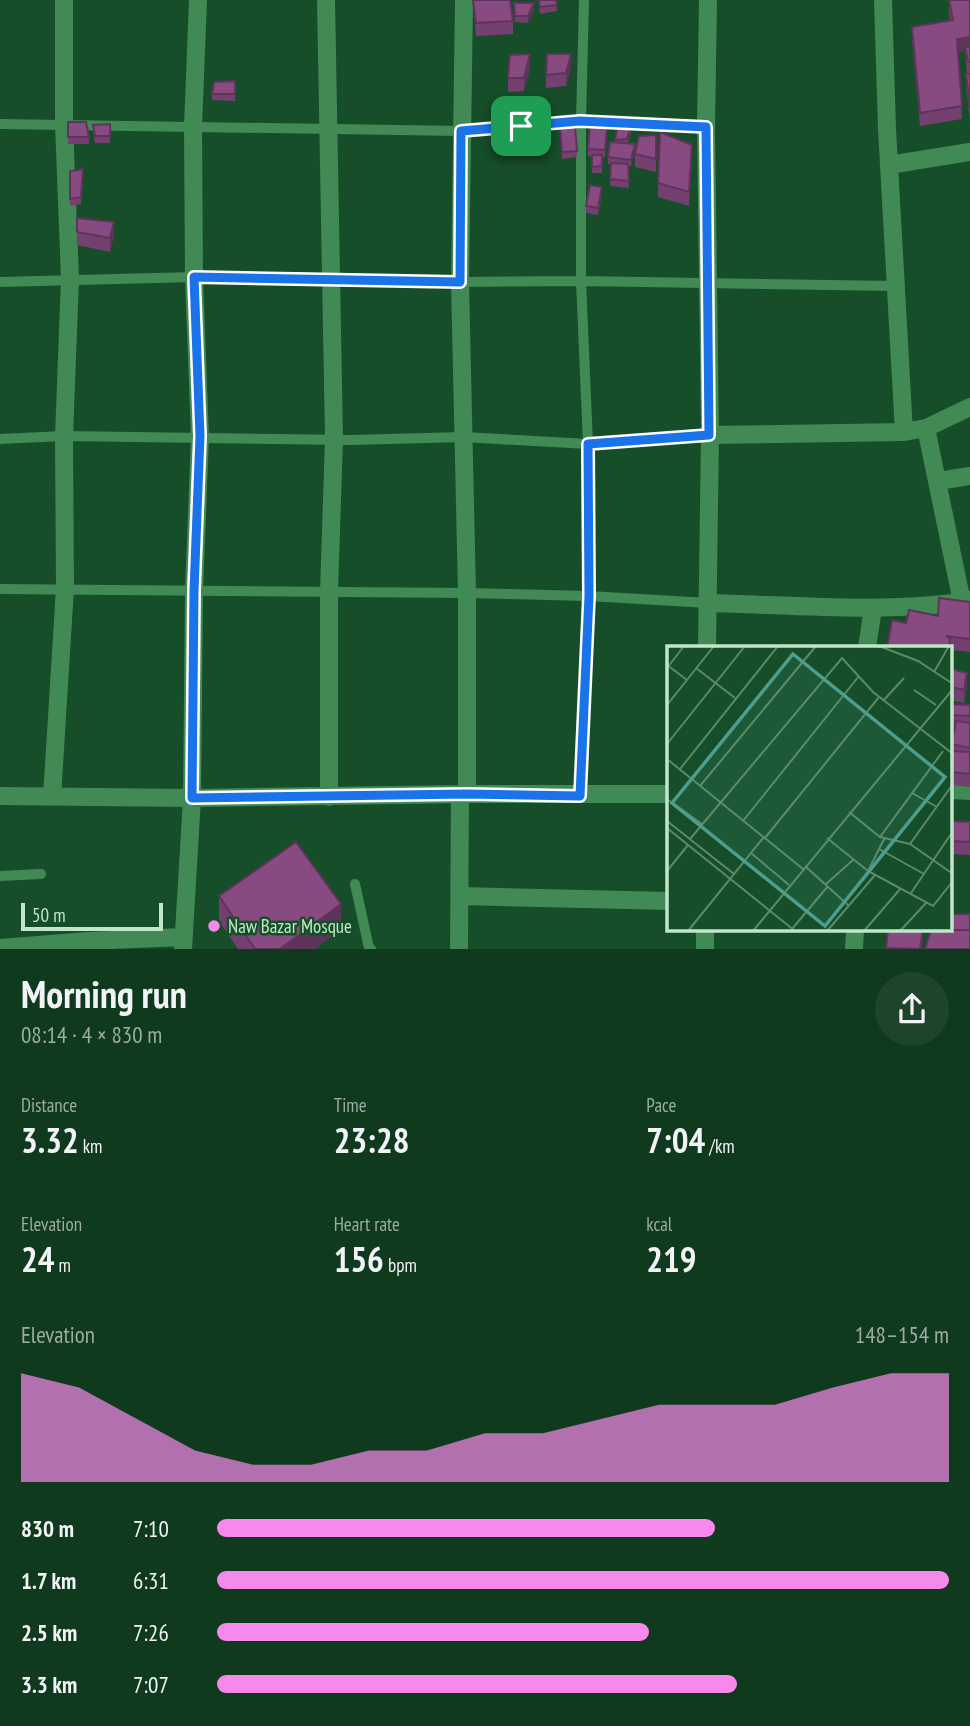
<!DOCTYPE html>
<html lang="en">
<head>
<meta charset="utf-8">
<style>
	:root { --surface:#103a1e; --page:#1e452b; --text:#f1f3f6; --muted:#9cada4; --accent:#f788ec }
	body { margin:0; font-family:"PT Sans Narrow",sans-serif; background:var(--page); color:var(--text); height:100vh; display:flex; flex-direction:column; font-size:26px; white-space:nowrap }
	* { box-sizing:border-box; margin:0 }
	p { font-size:23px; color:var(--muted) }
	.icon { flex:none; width:38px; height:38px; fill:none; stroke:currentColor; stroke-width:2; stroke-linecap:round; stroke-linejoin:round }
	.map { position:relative; height:949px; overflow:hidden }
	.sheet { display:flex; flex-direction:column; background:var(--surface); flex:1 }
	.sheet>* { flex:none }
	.scale { position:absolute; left:21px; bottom:18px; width:142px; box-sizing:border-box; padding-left:7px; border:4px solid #c2e6c9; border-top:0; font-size:19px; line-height:24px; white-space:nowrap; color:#c2e6c9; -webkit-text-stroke:5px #154e28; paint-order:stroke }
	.pin { position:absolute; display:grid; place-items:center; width:60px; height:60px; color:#fff; margin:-30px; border-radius:14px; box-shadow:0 4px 10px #0006 }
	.round { display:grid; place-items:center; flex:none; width:74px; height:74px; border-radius:37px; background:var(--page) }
	.summary { display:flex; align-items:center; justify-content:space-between; height:119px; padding:0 21px }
	h1 { font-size:38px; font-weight:800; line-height:52px }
	.stats { display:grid; grid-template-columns:repeat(3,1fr); gap:10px; height:119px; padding:7px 21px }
	.stats div { display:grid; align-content:center }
	.stats b { font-size:35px; font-weight:800 }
	.stats small { font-size:19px; font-weight:400 }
	.stats p { font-size:19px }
	.chart { height:196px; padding:14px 21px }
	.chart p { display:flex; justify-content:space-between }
	.chart svg { width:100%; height:126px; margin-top:7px; fill:var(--accent); opacity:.7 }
	ul { padding:0 21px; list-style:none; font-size:23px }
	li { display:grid; grid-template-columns:112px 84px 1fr; align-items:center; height:52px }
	li i { height:18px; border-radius:9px; background:var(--accent) }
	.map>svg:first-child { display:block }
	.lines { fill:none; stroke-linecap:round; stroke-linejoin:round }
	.service { stroke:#418a56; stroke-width:10 }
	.minor { stroke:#418a56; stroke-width:18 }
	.tertiary { stroke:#418a56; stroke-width:18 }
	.wall { fill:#74406f }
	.shaded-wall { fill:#5e345a }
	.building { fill:#874b81; stroke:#5e345a; stroke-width:2 }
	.route-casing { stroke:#fff; stroke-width:14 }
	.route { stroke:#1a73e8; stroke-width:9 }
	.poi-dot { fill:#f788ec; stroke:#154e28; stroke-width:2.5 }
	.labels { text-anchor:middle; stroke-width:5; stroke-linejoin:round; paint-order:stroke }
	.poi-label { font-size:19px; fill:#c2e6c9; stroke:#154e28; text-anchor:start }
	.inset-road { fill:none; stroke:#5a8b68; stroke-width:2 }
	.view { fill:#4e9d8e; fill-opacity:0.15; stroke:#4e9d8e; stroke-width:3.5 }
	.inset-edge { fill:none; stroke:#c2e6c9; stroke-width:3.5 }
</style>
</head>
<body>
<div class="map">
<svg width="970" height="949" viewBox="0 0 970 949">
	<rect width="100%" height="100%" fill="#154e28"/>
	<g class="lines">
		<path class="service" d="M0,124L461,131L581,121L706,127
			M0,282L194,277L460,282L581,281L895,286
			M0,439L64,436L351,440L463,437L588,444L710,435
			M0,589L467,593L589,596L708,603
			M580,796L589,596L588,444L581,281V121L584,0
			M0,876L41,874
			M355,884L369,948L371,949"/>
		<path class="minor" d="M326,0L334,439L329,592V797
			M464,0L460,282L467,593V794
			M883,0L887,129L904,432
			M889,165L970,152
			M926,428L962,602L970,600
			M710,435L904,432L926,428L970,407
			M938,481L970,476
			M708,603C792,605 878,613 962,602
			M867,648L873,608
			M951,790L970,791
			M0,796L192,798L467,794H669
			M52,797L65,588L64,436L70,279L64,124V0
			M460,896L669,901
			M0,948L88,941L183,937
			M183,949L192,798L194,591L200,437L194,277L193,127L198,0
			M459,949L460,794
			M854,949L855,930"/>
		<path class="tertiary" d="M707,648L710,435L706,127L708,0
			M705,930V949"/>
	</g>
	<path class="wall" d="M473,0L513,21V34L476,36Z
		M538,0H556L557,11L540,14Z
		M949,0H970V121L966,87V74H967L965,51L958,52L962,119L920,126L912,40V27L950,20L949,13Z
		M514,3L534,10L528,23L515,22Z
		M571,67L566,86L546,88V75Z
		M530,68L524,91L508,92V78Z
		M235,81V101L212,100V94Z
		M619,119L632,129L628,144L635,151L631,166H628L629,188L610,186L611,164H608V157L615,142Z
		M68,122L89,137V144H68Z
		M110,124V143H95L93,132V125Z
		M560,127L577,151V157L562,159Z
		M607,133L605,157H602V173H592V156H588V149Z
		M656,135V172L635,167V154Z
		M692,158L689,206L658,197V183Z
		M83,169L81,204L70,206V171Z
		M602,193L598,215L586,213V206Z
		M77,218L114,235L110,252L77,245Z
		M970,602V652L951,650V648H887L906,623L938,616Z
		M951,669L967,687L964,703L951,700Z
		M951,704L970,705V787L951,785V732H954V729L951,728Z
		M951,821L970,822V855L951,854Z
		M219,896L341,929L315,949H238L219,921Z"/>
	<path class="shaded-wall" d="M534,3V10L528,23V16Z
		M970,37V50L965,47V51L957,52V39Z
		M530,54V68L524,91V78Z
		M571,54V67L566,86V73Z
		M632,122V129L627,145V139Z
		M635,144V151L631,166V160Z
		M692,145V158L689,206V192Z
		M114,222V235L110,252V238Z
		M967,673V687L964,703V690Z
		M341,904V929L315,949H280Z
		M923,930H924L922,949H920Z"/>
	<path class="building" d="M473,0H510L513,21L476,23Z
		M539,0H556L557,5L540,7Z
		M949,0H970V37L957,39L962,106L920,113L912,27L953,20Z
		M514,3H534L528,16H515Z
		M970,46V62H968L965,47Z
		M530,54L524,78H508L510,55Z
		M547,54H571L566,73L546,75Z
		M966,74H970V108Z
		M235,81V94H212L214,82Z
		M619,119L632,122L627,139L615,140Z
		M68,122H86L89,137H68Z
		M110,124V136H95L93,125Z
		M575,126L577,151L562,152L560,127Z
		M590,126L607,127L605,150L588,149Z
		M660,132L692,145L689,192L658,183Z
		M656,135V159L635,154L639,136Z
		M610,142L635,144L631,160L608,157Z
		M592,155H602V166L592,167Z
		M611,163L628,164L629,181L610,179Z
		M83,169L81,197L70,199V171Z
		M590,185L602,187L598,208L586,206Z
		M77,218L114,222L110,238L77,232Z
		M939,598L970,602V639L946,636L950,638L949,648H887L892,620L906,623L909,610L938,616Z
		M951,669L967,673L964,690L951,687Z
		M951,704L970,705V716L951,715Z
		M956,721L970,723V748L951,744V732H954Z
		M951,751L970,752V774L951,772Z
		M951,821L970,822V842L951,841Z
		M296,842L341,904L280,949H255L219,896Z
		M951,914H970V930H951Z
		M888,930H923L920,949L886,948Z
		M931,930H970V949H925Z"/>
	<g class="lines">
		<defs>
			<path id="route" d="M580,121L706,127L709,435L588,444L589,596L580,796L467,794L192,798L194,591L200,436L194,277L460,282L461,131Z"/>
		</defs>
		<use href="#route" class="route-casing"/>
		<use href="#route" class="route"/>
	</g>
	<circle class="poi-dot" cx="214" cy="926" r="7"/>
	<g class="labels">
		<g class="poi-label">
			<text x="228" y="933">Naw Bazar Mosque</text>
		</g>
	</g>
	<g transform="translate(667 646)">
		<rect width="285" height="285" fill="#154e28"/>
		<path class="inset-road" d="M212,0L251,15L286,38M0,19L20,34M0,22L17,0M29,22L68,52M267,26L282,0M247,44L269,59M216,55L237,32M0,59L47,0M0,98L78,0M0,113L136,223M13,123L111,0M33,140L149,0M245,147L270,161M0,153L35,178M182,166L213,191L243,198L286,228M0,175L67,228M76,175L192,30M0,182L128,285M213,191L276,105M98,192L212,51M160,192L201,225M23,193L175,12L206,46L286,108M217,193L201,225L266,260L286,235M243,198L286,138M212,203L257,228M84,207L122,239M138,220L182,260M0,225L21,199M159,238L186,214M244,247L286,185M125,283L161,240M21,285L97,191M86,285L286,43M160,285L208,229M197,285L234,242M233,285L259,257"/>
		<path class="view" d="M126,8L278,131L158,280L5,157Z"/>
		<rect width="285" height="285" class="inset-edge"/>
	</g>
</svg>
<div class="scale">50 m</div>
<div class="pin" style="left:521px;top:126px;background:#1e9e55"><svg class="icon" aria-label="arrive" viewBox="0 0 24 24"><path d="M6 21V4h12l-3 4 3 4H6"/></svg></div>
</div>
<section class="sheet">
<div class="summary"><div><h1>Morning run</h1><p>08:14 · 4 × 830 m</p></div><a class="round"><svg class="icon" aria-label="share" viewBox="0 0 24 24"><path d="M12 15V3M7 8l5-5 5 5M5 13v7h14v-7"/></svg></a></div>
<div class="stats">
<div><p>Distance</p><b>3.32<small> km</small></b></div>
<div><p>Time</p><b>23:28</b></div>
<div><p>Pace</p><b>7:04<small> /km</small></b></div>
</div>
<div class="stats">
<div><p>Elevation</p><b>24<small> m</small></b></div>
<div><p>Heart rate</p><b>156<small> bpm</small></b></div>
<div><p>kcal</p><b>219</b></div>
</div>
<div class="chart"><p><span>Elevation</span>148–154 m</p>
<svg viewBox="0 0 160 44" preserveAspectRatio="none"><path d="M0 44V6L10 11L20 22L30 33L40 38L50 38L60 33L70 33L80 27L90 27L100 22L110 17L120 17L130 17L140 11L150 6L160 6V44z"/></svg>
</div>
<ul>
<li><b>830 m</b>7:10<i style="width:68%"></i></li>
<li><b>1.7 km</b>6:31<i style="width:100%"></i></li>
<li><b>2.5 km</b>7:26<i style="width:59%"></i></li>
<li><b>3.3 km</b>7:07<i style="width:71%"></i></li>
</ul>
</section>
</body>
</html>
